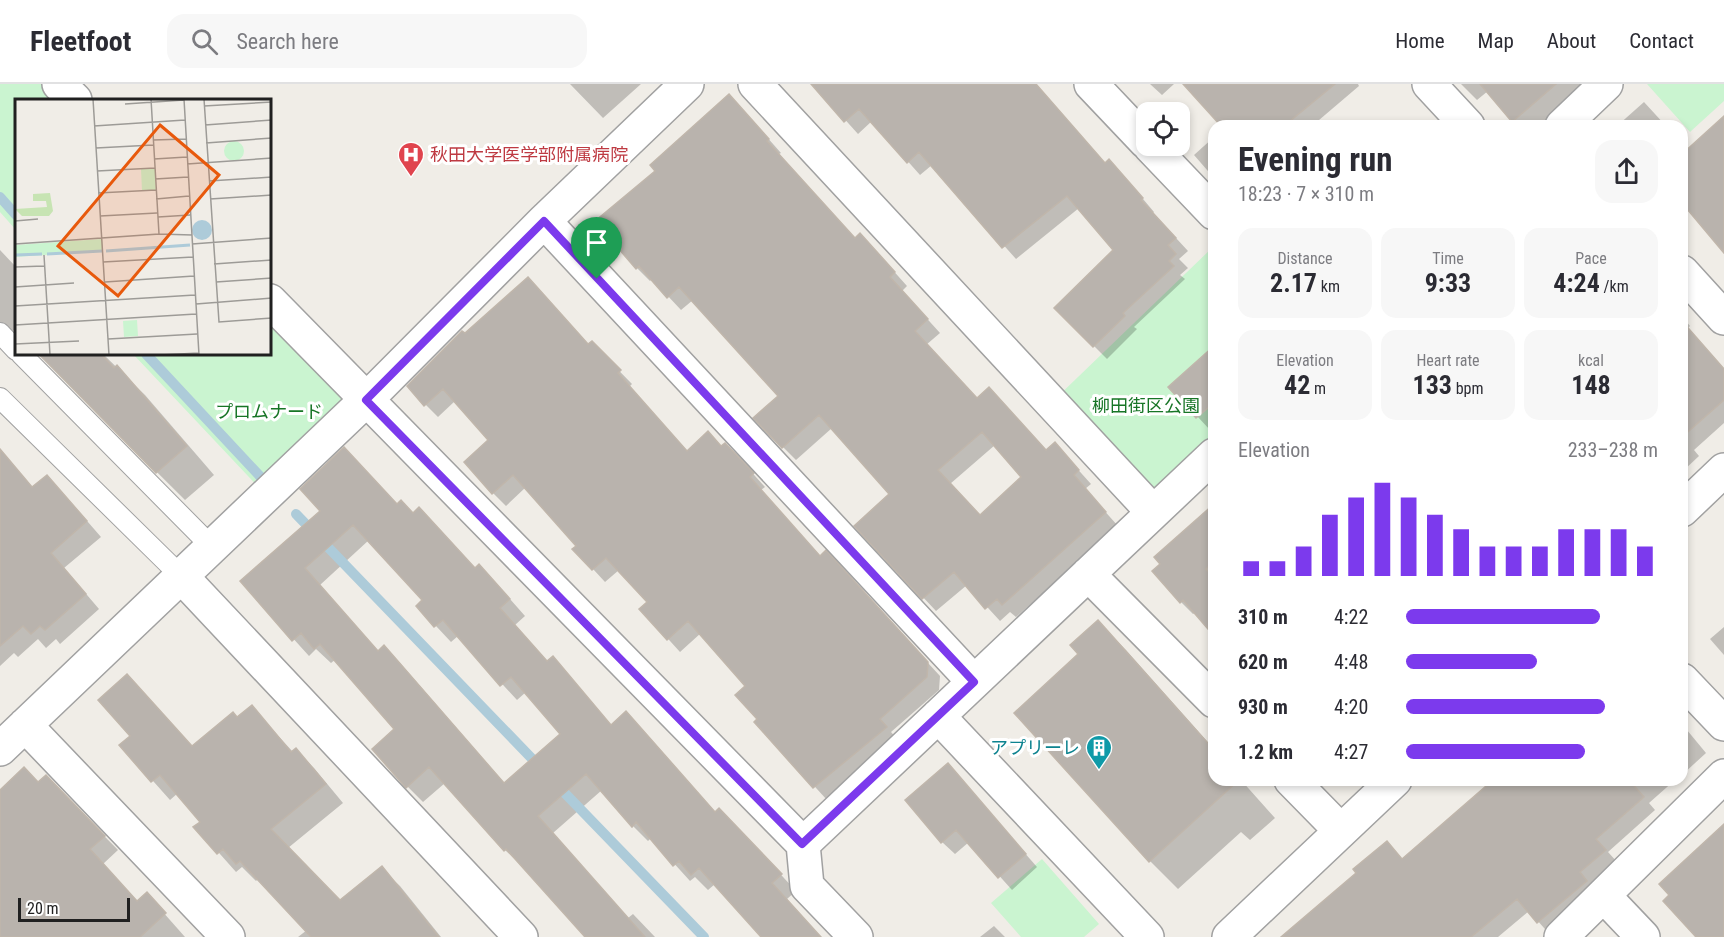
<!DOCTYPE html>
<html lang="en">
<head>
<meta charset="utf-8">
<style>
	:root { --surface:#fff; --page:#f7f7f7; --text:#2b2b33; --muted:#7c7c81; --line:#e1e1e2; --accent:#7c3aed }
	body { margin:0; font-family:"Roboto Condensed","Noto Sans JP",sans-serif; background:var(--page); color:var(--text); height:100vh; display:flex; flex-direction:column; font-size:22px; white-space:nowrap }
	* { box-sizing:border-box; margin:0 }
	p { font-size:20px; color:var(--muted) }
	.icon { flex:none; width:33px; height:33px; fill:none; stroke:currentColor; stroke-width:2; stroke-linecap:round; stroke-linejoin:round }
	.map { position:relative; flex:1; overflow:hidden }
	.side { position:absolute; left:1208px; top:36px; width:480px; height:666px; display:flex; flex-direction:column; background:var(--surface); border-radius:18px; box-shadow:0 3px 9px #0003 }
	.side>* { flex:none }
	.buttons { position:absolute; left:1136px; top:18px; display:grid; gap:12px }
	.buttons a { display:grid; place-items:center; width:54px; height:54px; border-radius:12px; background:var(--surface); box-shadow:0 3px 9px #0003; font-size:30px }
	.scale { position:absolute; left:18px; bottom:15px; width:112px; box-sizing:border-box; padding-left:6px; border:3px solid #202020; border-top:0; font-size:16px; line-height:21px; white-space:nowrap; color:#202020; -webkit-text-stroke:4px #fff; paint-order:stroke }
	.pin { position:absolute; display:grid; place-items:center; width:51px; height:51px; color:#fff; margin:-62px -26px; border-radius:50% 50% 50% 0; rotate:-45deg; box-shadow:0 0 6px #0007 }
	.pin .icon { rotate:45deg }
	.round { display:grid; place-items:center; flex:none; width:63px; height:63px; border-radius:18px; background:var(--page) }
	.summary { display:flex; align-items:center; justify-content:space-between; height:102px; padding:0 30px }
	h1 { font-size:33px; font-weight:700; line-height:45px }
	.metrics { display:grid; grid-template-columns:repeat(3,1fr); gap:9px; height:102px; padding:6px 30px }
	.metrics div { display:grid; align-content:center; border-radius:15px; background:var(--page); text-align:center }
	.metrics b { font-size:26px; font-weight:700 }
	.metrics small { font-size:16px; font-weight:400 }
	.metrics p { font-size:16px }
	.chart { height:168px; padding:12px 30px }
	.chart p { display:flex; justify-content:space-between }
	.chart svg { width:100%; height:108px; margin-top:6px; stroke:var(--accent); stroke-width:6 }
	ul { padding:0 30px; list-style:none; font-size:20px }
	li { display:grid; grid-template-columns:96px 72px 1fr; align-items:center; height:45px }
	li i { height:15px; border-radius:8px; background:var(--accent) }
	header { display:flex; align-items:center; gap:36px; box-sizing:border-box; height:84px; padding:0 30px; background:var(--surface); border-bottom:2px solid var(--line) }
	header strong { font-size:28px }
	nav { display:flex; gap:33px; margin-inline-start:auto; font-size:21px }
	.search { width:420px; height:54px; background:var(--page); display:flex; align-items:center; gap:15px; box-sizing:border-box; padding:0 21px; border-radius:18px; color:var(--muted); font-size:22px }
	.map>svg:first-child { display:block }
	.park { fill:#caf4d0 }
	.shadow { fill:#0003; fill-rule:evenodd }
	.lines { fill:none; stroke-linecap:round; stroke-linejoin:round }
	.stream { stroke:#adcbd9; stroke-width:10 }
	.building { fill:#b9b3ad; stroke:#c0b6ab; stroke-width:1.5; fill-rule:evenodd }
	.lane-casing { stroke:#a1a1a1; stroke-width:22 }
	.street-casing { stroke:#a1a1a1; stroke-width:36 }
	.lane { stroke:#fff; stroke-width:20 }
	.street { stroke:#fff; stroke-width:33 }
	.route-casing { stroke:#fff; stroke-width:12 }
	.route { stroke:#7c3aed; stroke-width:8 }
	.labels { text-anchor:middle; stroke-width:6; stroke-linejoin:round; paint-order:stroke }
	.health-label { font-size:18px; fill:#be3a42; stroke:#fff; text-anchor:start }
	.park-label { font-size:18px; fill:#177526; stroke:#fff }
	.culture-label { font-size:18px; fill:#0d838f; stroke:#fff; text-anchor:end }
	.inset-river { fill:none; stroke:#adcbd9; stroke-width:3 }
	.inset-road { fill:none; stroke:#9d9b97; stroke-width:1.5 }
	.view { fill:#e8590c; fill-opacity:0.15; stroke:#e8590c; stroke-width:3 }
	.inset-edge { fill:none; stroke:#202020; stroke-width:3 }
</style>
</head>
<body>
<header>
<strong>Fleetfoot</strong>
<div class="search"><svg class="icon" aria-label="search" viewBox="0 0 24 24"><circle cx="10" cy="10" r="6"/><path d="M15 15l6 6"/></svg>Search here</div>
<nav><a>Home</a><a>Map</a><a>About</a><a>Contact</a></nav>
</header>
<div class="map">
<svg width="1724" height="853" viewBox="0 0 1724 853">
	<rect width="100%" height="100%" fill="#f0ede7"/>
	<path class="park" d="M0,0H65L80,16H16V146L0,128Z
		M1647,0H1724V17L1690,48Z
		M1213,163V371L1153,428L1051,319Z
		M270,215L366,316L266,411L133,270H270Z
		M1042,775L1099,840L1084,853H1021L991,819Z"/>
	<path class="shadow" d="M570,0H641L603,34Z
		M813,0H1036L1106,81L1122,90L1154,128L1153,129L1188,167L1179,175L1188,184L1180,191L1185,195L1134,243L1137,245L1107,275L1056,224L1116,166L1079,124L1016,175L932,81L920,91L872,37L858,50Z
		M1150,0H1174L1162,11Z
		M1185,0H1358L1359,2L1312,42H1223Z
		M1461,0H1587L1559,42H1518L1488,7L1477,16Z
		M1644,18L1666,42H1617Z
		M742,25L781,69L779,70L855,156L873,164L907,202L902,207L940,249L926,261L977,315L1046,368L1055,360L1091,400L1085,405L1118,442L1016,533L1010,528L1000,537L967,501L936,527L856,442L891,410L832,344L796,376L783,363L780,313L693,216L681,226L652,195L650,197L637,184L598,137ZM995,361L1023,394L980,433L950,400Z
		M1724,34V167L1682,116V60L1687,66Z
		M1214,53V94L1194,71Z
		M0,166L16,183V248L14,246L10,249L0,239Z
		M528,195L589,261L592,259L632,300L629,303L688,368L722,364L738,373L765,403L761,406L821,473L838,481L940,592L939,606L891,648L898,656L827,716L756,638L760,635L748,602L701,549L680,568L641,525L649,518L619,486L605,498L593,485L578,462L526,403L506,422L493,409L466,378L490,357L455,317L438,333L425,320L465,251Z
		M1682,232L1690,242L1688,244L1724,285V339L1694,366L1699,372L1682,388Z
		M1214,264V342L1210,346L1170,303Z
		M38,270H103L145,311L214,391L185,416Z
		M2,369L33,404L61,407L101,453L64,484L99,525L60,560L56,555L46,564L38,555L18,573L14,569L0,582V371Z
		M1214,420V550L1195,529L1193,530L1181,518L1162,481L1156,474Z
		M397,421L475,486L495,498L525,532L515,541L548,578L553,574L568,590L612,642L642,645L716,729L746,753L796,807L787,815L820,853H763L715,800L708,806L695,793L690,797L651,754L648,757L633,742L602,706L553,749L628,834L633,830L655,853H588L522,780L521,781L505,766L445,699L423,718L407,702L396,645L336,575L331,579L316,565L309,572L242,498L322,427ZM369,456L424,516L418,522L436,542L451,558L458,552L517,616L526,608L562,651L505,700L400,579L384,563L379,568L320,501Z
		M1098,538L1126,566L1214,665V696H1241L1275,734L1250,756L1241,748L1178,805L1150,777L1080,570Z
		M1724,543V571L1710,555Z
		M252,623L293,668L296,666L314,684L343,719L288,764L340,818L381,784L400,802L441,853H298L307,846L258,795L256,797L242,783L236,788L196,743L202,738L178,709L170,716L121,661L193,663L238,635Z
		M1682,640L1706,669L1682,691Z
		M948,681L1037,783L1012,806L969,758L955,770L942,758Z
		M46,693L118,766L103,780L138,818L147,810L185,853H9L0,839V708L38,700Z
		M1495,696H1675L1649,719L1655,726L1608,768L1618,779L1552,853L1529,827L1498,853H1297L1387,759L1403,776Z
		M994,842L1005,853H980Z"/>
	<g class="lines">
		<path class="stream" d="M0,113L16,131
			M146,270L270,403
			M296,430L541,684
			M556,700L704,853"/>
	</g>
	<path class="building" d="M811,0H1036L1105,79L1109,75L1143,114L1141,116L1176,154L1168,161L1176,170L1169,177L1174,182L1123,229L1125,232L1093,263L1054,224L1113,166L1067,112L1002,164L919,68L907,79L859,25L844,38Z
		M1183,0H1335L1284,42H1221Z
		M1480,0H1556L1512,38Z
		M729,10L769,55L767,57L855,154L860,149L895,188L890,193L928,235L915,247L977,314L989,303L1046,366L1055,358L1079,386L1074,391L1106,428L1002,521L997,515L985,525L954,488L922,515L854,442L889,410L819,331L782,364L753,334L778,312L679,203L667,214L639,182L636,185L595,137L655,87L650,81ZM982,348L1021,393L980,431L938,386Z
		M1724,32V169L1682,119V70Z
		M528,193L588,260L592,257L621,286L618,289L687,367L708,347L721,362L725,359L754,389L750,393L820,472L826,466L928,578L927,593L880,635L887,643L813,704L754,638L757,635L735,611L745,602L688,537L667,556L639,525L647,518L606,474L592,486L572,465L576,462L513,391L492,410L464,378L488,356L443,305L424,322L407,302L462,247L465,249Z
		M1682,237L1724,285V316L1682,353Z
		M1214,262V319L1196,334L1168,303Z
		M39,270H101L114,284L117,281L187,362L156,389Z
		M344,363L397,420L401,416L413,429L419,423L475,484L479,480L510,515L500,524L547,577L553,572L611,641L626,627L715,728L719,724L782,790L772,799L821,853H761L699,784L691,791L679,777L673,782L636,738L632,743L586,690L538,732L645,853H585L506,765L504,767L429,683L406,704L372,665L394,645L320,560L314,565L301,549L292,557L240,497L320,427L300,405ZM353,441L422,516L416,522L434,543L443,536L500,602L511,593L560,650L504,699L384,561L378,567L305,484Z
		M0,365L32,403L47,391L87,437L51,469L86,510L45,546L40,542L31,550L23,542L0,562Z
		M1214,420V477L1206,485L1214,494V552L1183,516L1180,519L1152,487L1160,480L1154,473Z
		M1098,536L1214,666V696H1239L1149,778L1014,629L1078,570L1070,561Z
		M127,590L192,662L233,628L237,633L252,621L291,668L296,664L326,700L271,745L340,816L382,782L439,853H311L240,777L236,780L223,765L217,770L193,743L200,738L160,691L151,698L119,661L130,652L98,616Z
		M948,679L1026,770L998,794L956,746L941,759L905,716Z
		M24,683L38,698L46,691L105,752L90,765L137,817L147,808L166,829L140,853H0V706Z
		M1493,696H1629L1644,713L1596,755L1606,766L1580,788L1587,797L1537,839L1517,815L1471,853H1281L1356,789L1353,785L1387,757L1402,775Z
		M1724,740V853H1696L1663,817L1669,811L1659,800Z"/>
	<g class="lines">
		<defs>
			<path id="lane" d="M0,249L16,266
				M21,270L212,463
				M0,314L181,492"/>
			<path id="street" d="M59,0L75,16
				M755,0L1153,428
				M1091,0L1146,58
				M1429,0L1468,42
				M1562,42L1606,0
				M1150,62L1214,129
				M544,137L974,598
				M1682,188L1724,234
				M270,217L803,760L1214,371
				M1682,426L1724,386
				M1088,490L1214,617
				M181,492L521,853
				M1682,596L1724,640
				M938,632L1147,853
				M25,641L228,853
				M0,665L366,316L544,137L687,0
				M1291,696L1341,747
				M803,760L807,802L856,853
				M1604,812L1643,853
				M1229,853L1395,696
				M1561,853L1724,692"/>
		</defs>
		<use href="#lane" class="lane-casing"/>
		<use href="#street" class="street-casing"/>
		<use href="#lane" class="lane"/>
		<use href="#street" class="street"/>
	</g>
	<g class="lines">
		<defs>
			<path id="route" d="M544,137L974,598L802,760L366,316Z"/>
		</defs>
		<use href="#route" class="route-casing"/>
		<use href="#route" class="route"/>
	</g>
	<defs>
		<symbol id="hospital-pin" viewBox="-11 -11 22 30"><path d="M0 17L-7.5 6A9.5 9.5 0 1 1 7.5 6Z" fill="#e0444e" stroke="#fff"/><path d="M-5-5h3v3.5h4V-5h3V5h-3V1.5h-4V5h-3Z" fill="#fff"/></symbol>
		<symbol id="building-pin" viewBox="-11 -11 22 30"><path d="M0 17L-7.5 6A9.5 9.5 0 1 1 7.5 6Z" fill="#0f9aa8" stroke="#fff"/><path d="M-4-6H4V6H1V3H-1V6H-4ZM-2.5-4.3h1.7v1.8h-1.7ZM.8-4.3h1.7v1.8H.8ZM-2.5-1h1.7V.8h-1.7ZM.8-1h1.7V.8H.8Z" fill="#fff"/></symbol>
	</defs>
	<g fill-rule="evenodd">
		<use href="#hospital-pin" x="396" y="56" width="30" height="40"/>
		<use href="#building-pin" x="1084" y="649" width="30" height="40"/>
	</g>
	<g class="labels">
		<g class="health-label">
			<text x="430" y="77">秋田大学医学部附属病院</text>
		</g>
		<g class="park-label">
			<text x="1146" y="328">柳田街区公園</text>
			<text x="269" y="334">プロムナード</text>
		</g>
		<g class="culture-label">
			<text x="1080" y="670">アプリーレ</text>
		</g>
	</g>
	<g transform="translate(15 15)">
		<rect width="256" height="256" fill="#f0ede7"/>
		<path d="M35,94L38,112L34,117H7L0,110L32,108L31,102H18V95Z" fill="#c7e4b3"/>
		<path d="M209 52a10 10 0 1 1 20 0a10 10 0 1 1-20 0ZM140,69L141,91L127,92L126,70ZM87,140L88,152L0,158V146ZM122,221L123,237L109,238L108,222Z" fill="#caf4d0"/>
		<path d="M177 131a10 10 0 1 1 20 0a10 10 0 1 1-20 0Z" fill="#adcbd9"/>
		<path class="inset-river" d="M91,152L175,146M32,155L87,152M0,156L27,155"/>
		<path class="inset-road" d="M78,0L94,256M169,0L184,256M189,0L204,223L257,219M110,5L169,1M189,7L257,3M190,26L257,21M79,27L170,21M138,41L171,40M191,44L257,39M81,49L138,46M139,60L172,58M172,65L257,59M82,72L140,69M140,80L173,78M194,82L257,78M83,94L141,91M141,100L174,97M195,100L257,96M85,117L142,114M143,118L175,116M0,122L23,120M144,135L177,136M0,145L144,135L136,0M177,145L257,139M29,156L35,256M88,163L178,158M199,165L257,161M0,168L29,167M90,183L179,177M201,183L257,179M0,188L59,184M181,205L257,199M0,207L180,196M0,226L181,215M93,240L182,235M0,245L64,242M145,256L184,254"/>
		<path class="view" d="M145,26L204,76L103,197L43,147Z"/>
		<rect width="256" height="256" class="inset-edge"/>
	</g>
</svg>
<div class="buttons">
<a><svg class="icon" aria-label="locate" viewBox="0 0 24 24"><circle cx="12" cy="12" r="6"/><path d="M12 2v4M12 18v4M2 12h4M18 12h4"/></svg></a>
</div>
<div class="scale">20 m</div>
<div class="pin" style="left:597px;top:195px;background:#1e9e55"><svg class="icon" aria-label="arrive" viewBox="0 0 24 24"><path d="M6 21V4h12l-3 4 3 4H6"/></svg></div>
<section class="side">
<div class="summary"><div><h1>Evening run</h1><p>18:23 · 7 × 310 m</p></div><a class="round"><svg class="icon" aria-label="share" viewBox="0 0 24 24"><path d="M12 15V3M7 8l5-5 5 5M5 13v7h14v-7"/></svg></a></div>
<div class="metrics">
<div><p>Distance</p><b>2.17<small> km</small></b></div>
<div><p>Time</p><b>9:33</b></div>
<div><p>Pace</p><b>4:24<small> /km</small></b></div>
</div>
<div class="metrics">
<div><p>Elevation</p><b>42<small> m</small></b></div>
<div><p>Heart rate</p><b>133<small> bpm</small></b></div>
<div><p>kcal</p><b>148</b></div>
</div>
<div class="chart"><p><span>Elevation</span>233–238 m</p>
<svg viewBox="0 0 160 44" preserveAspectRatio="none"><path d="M5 44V38M15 44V38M25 44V32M35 44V19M45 44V12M55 44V6M65 44V12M75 44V19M85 44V25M95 44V32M105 44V32M115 44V32M125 44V25M135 44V25M145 44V25M155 44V32"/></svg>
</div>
<ul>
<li><b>310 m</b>4:22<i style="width:77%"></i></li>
<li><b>620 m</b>4:48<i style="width:52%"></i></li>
<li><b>930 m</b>4:20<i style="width:79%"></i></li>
<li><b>1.2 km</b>4:27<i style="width:71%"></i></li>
</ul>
</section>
</div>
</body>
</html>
